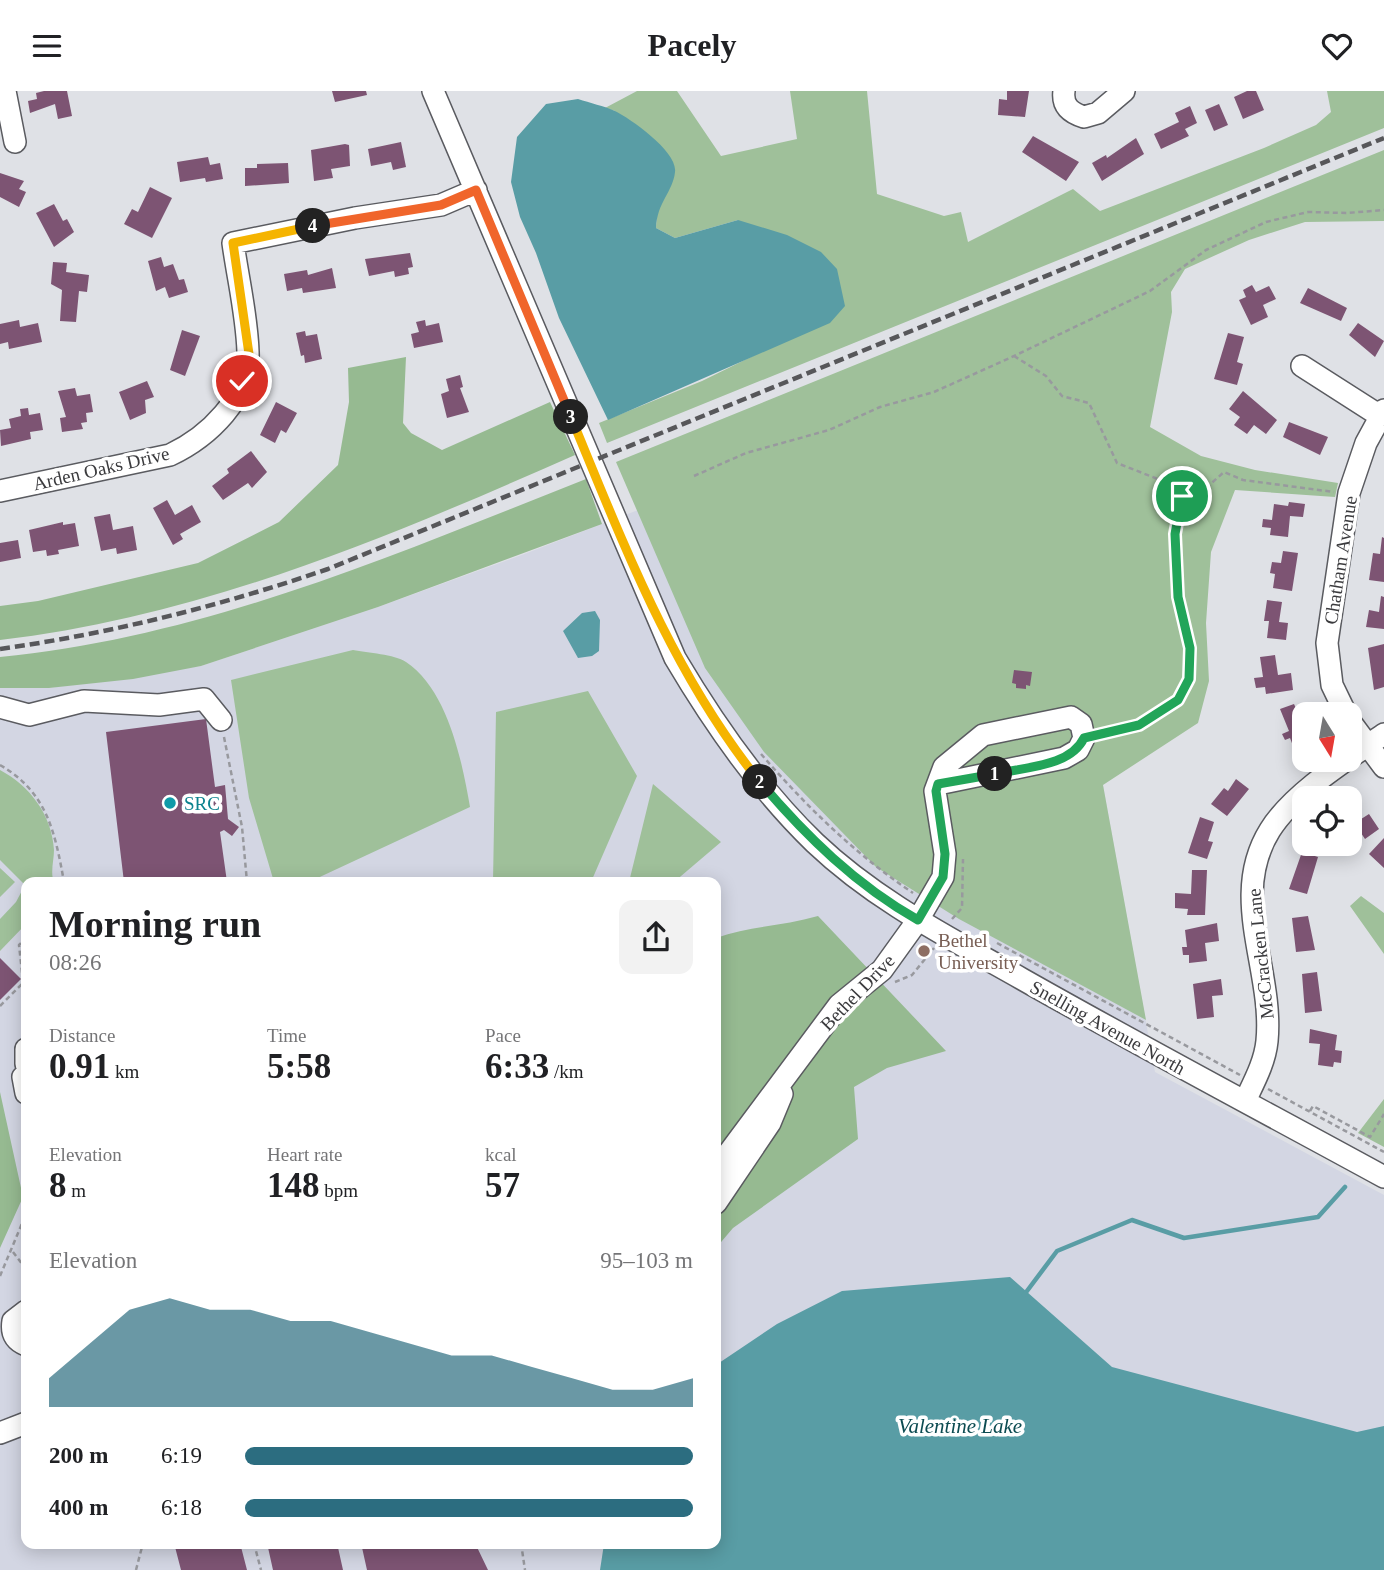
<!DOCTYPE html>
<html lang="en">
<head>
<meta charset="utf-8">
<style>
	:root { --surface:#fff; --page:#f2f2f2; --text:#202124; --muted:#757577; --accent:#2c6d80 }
	body { margin:0; font-family:Georgia,serif; background:var(--page); color:var(--text); height:100vh; display:flex; flex-direction:column; font-size:26px; white-space:nowrap }
	* { box-sizing:border-box; margin:0 }
	p { font-size:23px; color:var(--muted) }
	.icon { flex:none; width:38px; height:38px; fill:none; stroke:currentColor; stroke-width:2; stroke-linecap:round; stroke-linejoin:round }
	.map { position:relative; flex:1; overflow:hidden }
	.sheet { position:absolute; left:21px; top:786px; width:700px; height:672px; display:flex; flex-direction:column; background:var(--surface); border-radius:14px; box-shadow:0 4px 18px #0003 }
	.sheet>* { flex:none }
	.needle { width:46px; rotate:169deg }
	.controls { position:absolute; left:1292px; top:611px; display:grid; gap:14px }
	.controls a { display:grid; place-items:center; width:70px; height:70px; border-radius:14px; background:var(--surface); box-shadow:0 4px 18px #0003; font-size:35px }
	.pin { position:absolute; display:grid; place-items:center; width:60px; height:60px; color:#fff; margin:-30px; border:4px solid #fff; border-radius:50%; box-shadow:0 2px 7px #0007 }
	.km { position:absolute; width:35px; height:35px; margin:-18px; border-radius:50%; background:#222; color:#fff; font-size:19px; line-height:35px; text-align:center }
	.round { display:grid; place-items:center; flex:none; width:74px; height:74px; border-radius:14px; background:var(--page) }
	.headline { display:flex; align-items:center; justify-content:space-between; height:119px; padding:0 28px }
	h1 { font-size:38px; font-weight:700; line-height:52px }
	.stats { display:grid; grid-template-columns:repeat(3,1fr); gap:10px; height:119px; padding:7px 28px }
	.stats div { display:grid; align-content:center }
	.stats b { font-size:35px; font-weight:700 }
	.stats small { font-size:19px; font-weight:400 }
	.stats p { font-size:19px }
	.chart { height:196px; padding:14px 28px }
	.chart p { display:flex; justify-content:space-between }
	.chart svg { width:100%; height:126px; margin-top:7px; fill:var(--accent); opacity:.7 }
	ul { padding:0 28px; list-style:none; font-size:23px }
	li { display:grid; grid-template-columns:112px 84px 1fr; align-items:center; height:52px }
	li i { height:18px; border-radius:9px; background:var(--accent) }
	header { display:flex; justify-content:space-between; align-items:center; height:91px; padding:0 28px; background:var(--surface); font-size:32px; font-weight:700 }
	.map>svg:first-child { display:block }
	.built { fill:#d3d6e3; fill-rule:evenodd }
	.green { fill:#9fc09a }
	.forest { fill:#96ba91 }
	.water { fill:#599da5 }
	.lines { fill:none; stroke-linecap:round; stroke-linejoin:round }
	.stream { stroke:#599da5; stroke-width:4.5 }
	.building { fill:#7d5473 }
	.minor-casing { stroke:#5a5b60; stroke-width:24 }
	.path { stroke:#98999e; stroke-width:2.5; stroke-dasharray:5 3.5; stroke-linecap:butt }
	.minor { stroke:#fff; stroke-width:21 }
	.rail { stroke:#57575a; stroke-width:4.5; stroke-dasharray:10 5; stroke-linecap:butt }
	.split-1-casing { stroke:#fff; stroke-width:14 }
	.split-2-casing { stroke:#fff; stroke-width:14 }
	.split-3-casing { stroke:#fff; stroke-width:14 }
	.split-4-casing { stroke:#fff; stroke-width:14 }
	.split-5-casing { stroke:#fff; stroke-width:14 }
	.split-1 { stroke:#22a559; stroke-width:9 }
	.split-2 { stroke:#22a559; stroke-width:9 }
	.split-3 { stroke:#f5b400; stroke-width:9 }
	.split-4 { stroke:#f0652b; stroke-width:9 }
	.split-5 { stroke:#f5b400; stroke-width:9 }
	.culture-dot { fill:#0f9aa8; stroke:#fff; stroke-width:2.5 }
	.education-dot { fill:#8d6e63; stroke:#fff; stroke-width:2.5 }
	.labels { text-anchor:middle; stroke-width:7; stroke-linejoin:round; paint-order:stroke }
	.street-label { font-size:19px; fill:#3b3b3e; stroke:#fff }
	.culture-label { font-size:19px; fill:#0d838f; stroke:#fff; text-anchor:start }
	.education-label { font-size:19px; fill:#785e54; stroke:#fff; text-anchor:start }
	.water-label { font-size:21px; font-style:italic; fill:#0c4b51; stroke:#fff }
</style>
</head>
<body>
<header><svg class="icon" aria-label="menu" viewBox="0 0 24 24"><path d="M4 6h16M4 12h16M4 18h16"/></svg>Pacely<svg class="icon" aria-label="heart" viewBox="0 0 24 24"><path d="M12 20l-8-8c-3-5 5-10 8-4 3-6 11-1 8 4z"/></svg></header>
<div class="map">
<svg width="1384" height="1479" viewBox="0 0 1384 1479">
	<rect width="100%" height="100%" fill="#dfe1e6"/>
	<path class="built" d="M881,325L1103,694L1155,981L1384,1104V1479H0V597H49L201,575L378,516L527,462ZM26,791H716V1452H26Z"/>
	<path class="green" d="M637,0H677L721,65L797,48L790,0H867L877,103L944,125L961,121L968,151L1073,98L1100,120L1264,57L1316,34L1331,21L1327,0H1384V37L607,352L599,332L702,290L763,260L738,129L675,147L656,137L657,118L615,20L605,17Z
		M1384,59V130L1305,131L1249,149L1185,178L1171,201L1172,221L1150,336L1201,365L1255,379L1338,392L1335,406L1235,399L1211,461L1206,532L1209,590L1198,632L1103,694L1146,929L959,828L876,776L764,661L705,577L616,371Z
		M353,559C368,562 394,563 406,571C448,599 462,670 470,716L309,791H274L249,707L231,589Z
		M588,600L637,685L591,791H493L496,621Z
		M0,679C30,695 52,724 54,759C54,769 50,782 54,791H26V833L0,860V828L16,811L25,794L0,769Z
		M653,693L721,751L674,791H629Z
		M0,777L15,791L0,806Z
		M1361,805L1384,822V863L1350,815Z
		M1384,1008V1056L1358,1042Z"/>
	<path class="forest" d="M406,266L403,332L411,342L442,359L550,311L575,364C391,445 202,526 0,549V515L38,510L198,472L279,431L338,374L349,311L348,277Z
		M586,388L602,433L378,516L201,575L133,588L49,597H0V566C206,546 396,463 586,388Z
		M818,825L946,960L887,977L854,996L858,1048L733,1137L716,1157V847C749,835 784,835 818,825Z
		M0,1001L23,1106L0,1157Z"/>
	<path class="water" d="M578,8C590,12 604,15 615,20C631,28 678,61 675,81C673,101 657,111 656,137L675,147L738,129L787,144L821,161L837,178L845,215L830,232L608,329L559,227L536,162L520,126L511,91L517,46L546,13Z
		M595,520L600,529L599,560L592,565L578,567L563,540L582,522Z
		M1010,1186L1112,1276L1357,1341L1384,1335V1479H600L604,1453L716,1452V1274L777,1233L842,1200Z"/>
	<g class="lines">
		<path class="stream" d="M1024,1204L1057,1160L1132,1129L1184,1147L1318,1126L1345,1096"/>
	</g>
	<path class="building" d="M44,0H67L72,25L58,28L55,13L30,22L28,10L37,8L36,2Z
		M332,0H366L367,4L335,11Z
		M1007,0H1029L1025,26L998,24L999,8L1007,9Z
		M1247,0H1256L1264,19L1243,28L1234,6Z
		M1219,13L1228,34L1214,40L1205,19Z
		M1190,15L1197,32L1185,38L1189,45L1161,58L1154,43L1179,31L1175,22Z
		M1033,45L1079,71L1066,90L1022,61Z
		M1136,47L1144,63L1102,90L1092,72L1106,64L1107,67Z
		M401,51L406,76L393,79L391,71L371,75L368,58Z
		M345,53L349,54L350,75L331,78L333,87L314,90L311,59Z
		M208,66L210,74L220,72L223,88L206,91L205,87L180,91L177,71Z
		M288,72L289,92L245,95V77H257V73Z
		M0,82L24,90L19,98L26,101L19,116L0,106Z
		M150,96L172,107L152,147L124,133L132,118L138,121Z
		M54,113L63,130L67,128L74,141L54,156L36,122Z
		M410,162L413,176L408,177L409,183L395,186L394,180L369,185L365,168Z
		M161,166L164,176L173,173L179,189L184,188L188,201L169,207L165,196L156,200L148,170Z
		M53,171L67,172L66,181L89,184L87,201L79,200L76,231L60,230L62,199L51,193Z
		M332,177L336,197L303,202L302,197L287,200L284,183L307,179L308,184Z
		M1252,194L1256,201L1269,195L1276,208L1263,214L1268,226L1251,234L1239,209L1246,206L1243,199Z
		M1308,197L1347,217L1341,230L1300,212Z
		M19,229L20,236L38,232L42,251L9,258L8,251L0,253V233Z
		M425,229L426,235L439,232L443,251L414,257L411,243L419,241L416,231Z
		M1358,232L1384,250L1375,266L1349,244Z
		M182,239L200,245L185,285L170,279Z
		M305,240L306,245L317,243L322,268L305,272L304,264L301,265L296,242Z
		M1228,242L1244,246L1237,271L1243,273L1237,294L1214,288Z
		M460,284L463,296L460,297L469,321L447,327L441,303L449,300L446,288Z
		M147,290L154,306L145,309L146,322L130,329L119,301Z
		M75,297L77,305L90,303L93,321L86,322L87,331L81,332L83,338L62,341L60,327L66,326L58,300Z
		M1243,300L1277,329L1266,343L1254,334L1247,343L1234,334L1240,326L1229,318Z
		M276,311L297,322L286,342L281,339L275,352L260,344Z
		M28,317L29,324L40,322L43,339L30,341L31,348L1,355L0,339L11,337L9,328L21,325L20,318Z
		M1289,331L1328,346L1320,364L1283,346Z
		M251,360L267,381L252,397L248,392L223,409L212,395L229,382L227,378Z
		M167,409L175,424L192,414L201,431L180,443L183,448L173,454L153,417Z
		M1289,411L1305,413L1303,426L1290,425L1288,446L1270,444L1271,437L1262,436L1263,428L1272,429L1274,413L1288,415Z
		M110,423L113,439L133,435L137,459L117,463L116,457L101,460L94,426Z
		M63,431V434L75,432L79,455L58,459L59,463L47,465L46,459L33,461L29,439Z
		M1382,446L1384,447V491L1369,489L1373,462L1380,463Z
		M18,449L21,467L0,471V452Z
		M1283,460L1298,462L1292,500L1273,497L1275,483L1270,482L1272,471L1281,472Z
		M1381,505L1384,506V538L1366,536L1369,519L1379,521Z
		M1267,509L1282,511L1279,531L1288,532L1286,549L1267,547L1269,530H1264Z
		M1384,553V596L1374,599L1368,557Z
		M1275,564L1278,584L1291,582L1293,599L1266,603L1265,596L1256,597L1254,587L1263,586L1260,566Z
		M1014,579L1032,581L1030,595L1026,594V598L1016,597V593L1012,592Z
		M1294,613L1304,635V656L1295,660L1290,647L1285,649L1282,643L1289,640L1280,618Z
		M206,628L215,696L225,694L228,728L239,736L232,745L224,739L220,741L227,791H124L106,641Z
		M1236,688L1249,698L1227,725L1211,713L1224,697L1228,700Z
		M1349,718L1358,730L1369,723L1379,738L1365,748L1361,742L1350,750Z
		M1200,726L1214,731L1208,750L1213,751L1207,768L1188,762Z
		M1384,747V777L1369,763Z
		M1302,761L1318,766L1307,803L1289,798Z
		M1192,779H1207L1205,824H1187L1188,818L1175,817V802L1191,803Z
		M1308,825L1315,859L1296,861L1292,827Z
		M1217,832L1219,850L1205,852L1207,870L1189,872V864H1183L1182,856H1187L1185,839Z
		M0,867L21,888L0,909Z
		M1317,881L1322,920L1305,922L1302,883Z
		M1221,888L1223,904L1212,905L1214,926L1197,928L1193,893Z
		M1310,938L1337,944L1335,959L1342,960L1341,972L1334,971L1333,976L1318,974L1320,953L1309,952Z
		M174,1452H240L247,1479H181Z
		M267,1452H337L343,1479H273Z
		M361,1452H475L488,1479H367Z"/>
	<g class="lines">
		<defs>
			<path id="minor" d="M5,0L15,51
				M433,0L675,567C714,633 759,698 815,752C876,810 950,847 1022,888C1142,956 1263,1020 1384,1086
				M1064,0C1062,15 1071,22 1084,26L1098,22L1124,0
				M1302,275L1380,325
				M0,400L170,364C208,346 250,307 248,261C247,225 238,188 233,152L355,127L441,114L476,99
				M0,616L29,624L84,610L159,614L204,608L221,629
				M1346,623L1332,594L1327,552L1349,402L1366,352L1384,319
				M1349,629L1384,676
				M26,958V973
				M26,984L23,986L26,1002
				M1245,1010C1254,991 1265,971 1267,950C1274,879 1228,806 1270,739C1293,702 1348,668 1384,643
				M716,1079L839,914L882,879L918,829L943,786L945,763L935,700L944,676L983,644L1071,626L1081,633L1084,647L1078,659L1064,667L938,693
				M716,1112L770,1032L782,1003
				M26,1220L13,1230C11,1242 14,1249 26,1254
				M0,1342L26,1332"/>
		</defs>
		<use href="#minor" class="minor-casing"/>
		<path class="path" d="M1014,265L1046,285L1062,305L1089,312L1117,372L1178,396C1186,413 1178,424 1176,442C1174,452 1176,463 1176,474C1180,568 1230,614 1101,643
			M694,385L746,362L829,339L880,316L934,301L1014,265L1150,200L1206,159L1266,131L1308,121L1347,122L1384,119
			M1182,405L1206,397L1224,381L1243,389L1334,401
			M224,646L242,736L247,791
			M761,663C806,715 855,763 913,802
			M0,674C47,701 55,741 64,791
			M952,828L962,817L963,768
			M997,852L1240,984
			M23,890L19,854L26,847
			M895,891L912,884L934,857
			M0,915L26,889
			M1268,998L1384,1061
			M1310,1020L1313,1015L1370,1046L1384,1023
			M13,1161L26,1178
			M0,1185L26,1123
			M258,1452L256,1460L261,1479
			M521,1452L525,1479
			M136,1479L143,1452"/>
		<use href="#minor" class="minor"/>
		<path class="rail" d="M0,558C113,542 220,515 328,478L1384,47"/>
	</g>
	<g class="lines">
		<defs>
			<path id="split-1" d="M995,683C1024,676 1070,676 1084,647L1139,634L1178,609L1189,588L1190,557L1178,506L1175,443L1182,405"/>
			<path id="split-2" d="M760,691C806,745 856,794 918,829L943,786L945,763L936,700L938,693L995,683"/>
			<path id="split-3" d="M571,326C624,454 672,582 760,691"/>
			<path id="split-4" d="M313,135L441,114L476,99L571,326"/>
			<path id="split-5" d="M242,290L249,263L233,152L313,135"/>
		</defs>
		<use href="#split-1" class="split-1-casing"/>
		<use href="#split-2" class="split-2-casing"/>
		<use href="#split-3" class="split-3-casing"/>
		<use href="#split-4" class="split-4-casing"/>
		<use href="#split-5" class="split-5-casing"/>
		<use href="#split-1" class="split-1"/>
		<use href="#split-2" class="split-2"/>
		<use href="#split-3" class="split-3"/>
		<use href="#split-4" class="split-4"/>
		<use href="#split-5" class="split-5"/>
	</g>
	<circle class="culture-dot" cx="170" cy="712" r="7"/>
	<circle class="education-dot" cx="924" cy="860" r="7"/>
	<g class="labels">
		<g class="street-label">
			<text transform="translate(101 377) rotate(-13)" y="7">Arden Oaks Drive</text>
			<text transform="translate(1340 469) rotate(-81)" y="7">Chatham Avenue</text>
			<text transform="translate(1260 863) rotate(-96)" y="7">McCracken Lane</text>
			<text transform="translate(857 901) rotate(-46)" y="7">Bethel Drive</text>
			<text transform="translate(1108 936) rotate(29)" y="7">Snelling Avenue North</text>
		</g>
		<g class="culture-label">
			<text x="184" y="719">SRC</text>
		</g>
		<g class="education-label">
			<text x="938" y="856">Bethel<tspan x="938" dy="22">University</tspan></text>
		</g>
		<g class="water-label">
			<text x="960" y="1342">Valentine Lake</text>
		</g>
	</g>
</svg>
<div class="controls">
<a><svg class="needle" viewBox="-14 -14 28 28"><path d="M0-13l5 13h-10z" fill="#e53935"/><path d="M0 13l5-13h-10z" fill="#757577"/></svg></a>
<a><svg class="icon" aria-label="locate" viewBox="0 0 24 24"><circle cx="12" cy="12" r="6"/><path d="M12 2v4M12 18v4M2 12h4M18 12h4"/></svg></a>
</div>
<div class="pin" style="left:1182px;top:405px;background:#1e9e55"><svg class="icon" aria-label="arrive" viewBox="0 0 24 24"><path d="M6 21V4h12l-3 4 3 4H6"/></svg></div>
<div class="pin" style="left:242px;top:290px;background:#d93025"><svg class="icon" aria-label="check" viewBox="0 0 24 24"><path d="M5 12l5 5 9-10"/></svg></div>
<b class="km" style="left:995px;top:683px">1</b>
<b class="km" style="left:760px;top:691px">2</b>
<b class="km" style="left:571px;top:326px">3</b>
<b class="km" style="left:313px;top:135px">4</b>
<section class="sheet">
<div class="headline"><div><h1>Morning run</h1><p>08:26</p></div><a class="round"><svg class="icon" aria-label="share" viewBox="0 0 24 24"><path d="M12 15V3M7 8l5-5 5 5M5 13v7h14v-7"/></svg></a></div>
<div class="stats">
<div><p>Distance</p><b>0.91<small> km</small></b></div>
<div><p>Time</p><b>5:58</b></div>
<div><p>Pace</p><b>6:33<small> /km</small></b></div>
</div>
<div class="stats">
<div><p>Elevation</p><b>8<small> m</small></b></div>
<div><p>Heart rate</p><b>148<small> bpm</small></b></div>
<div><p>kcal</p><b>57</b></div>
</div>
<div class="chart"><p><span>Elevation</span>95–103 m</p>
<svg viewBox="0 0 160 44" preserveAspectRatio="none"><path d="M0 44V34L10 22L20 10L30 6L40 10L50 10L60 14L70 14L80 18L90 22L100 26L110 26L120 30L130 34L140 38L150 38L160 34V44z"/></svg>
</div>
<ul>
<li><b>200 m</b>6:19<i style="width:100%"></i></li>
<li><b>400 m</b>6:18<i style="width:100%"></i></li>
</ul>
</section>
</div>
</body>
</html>
